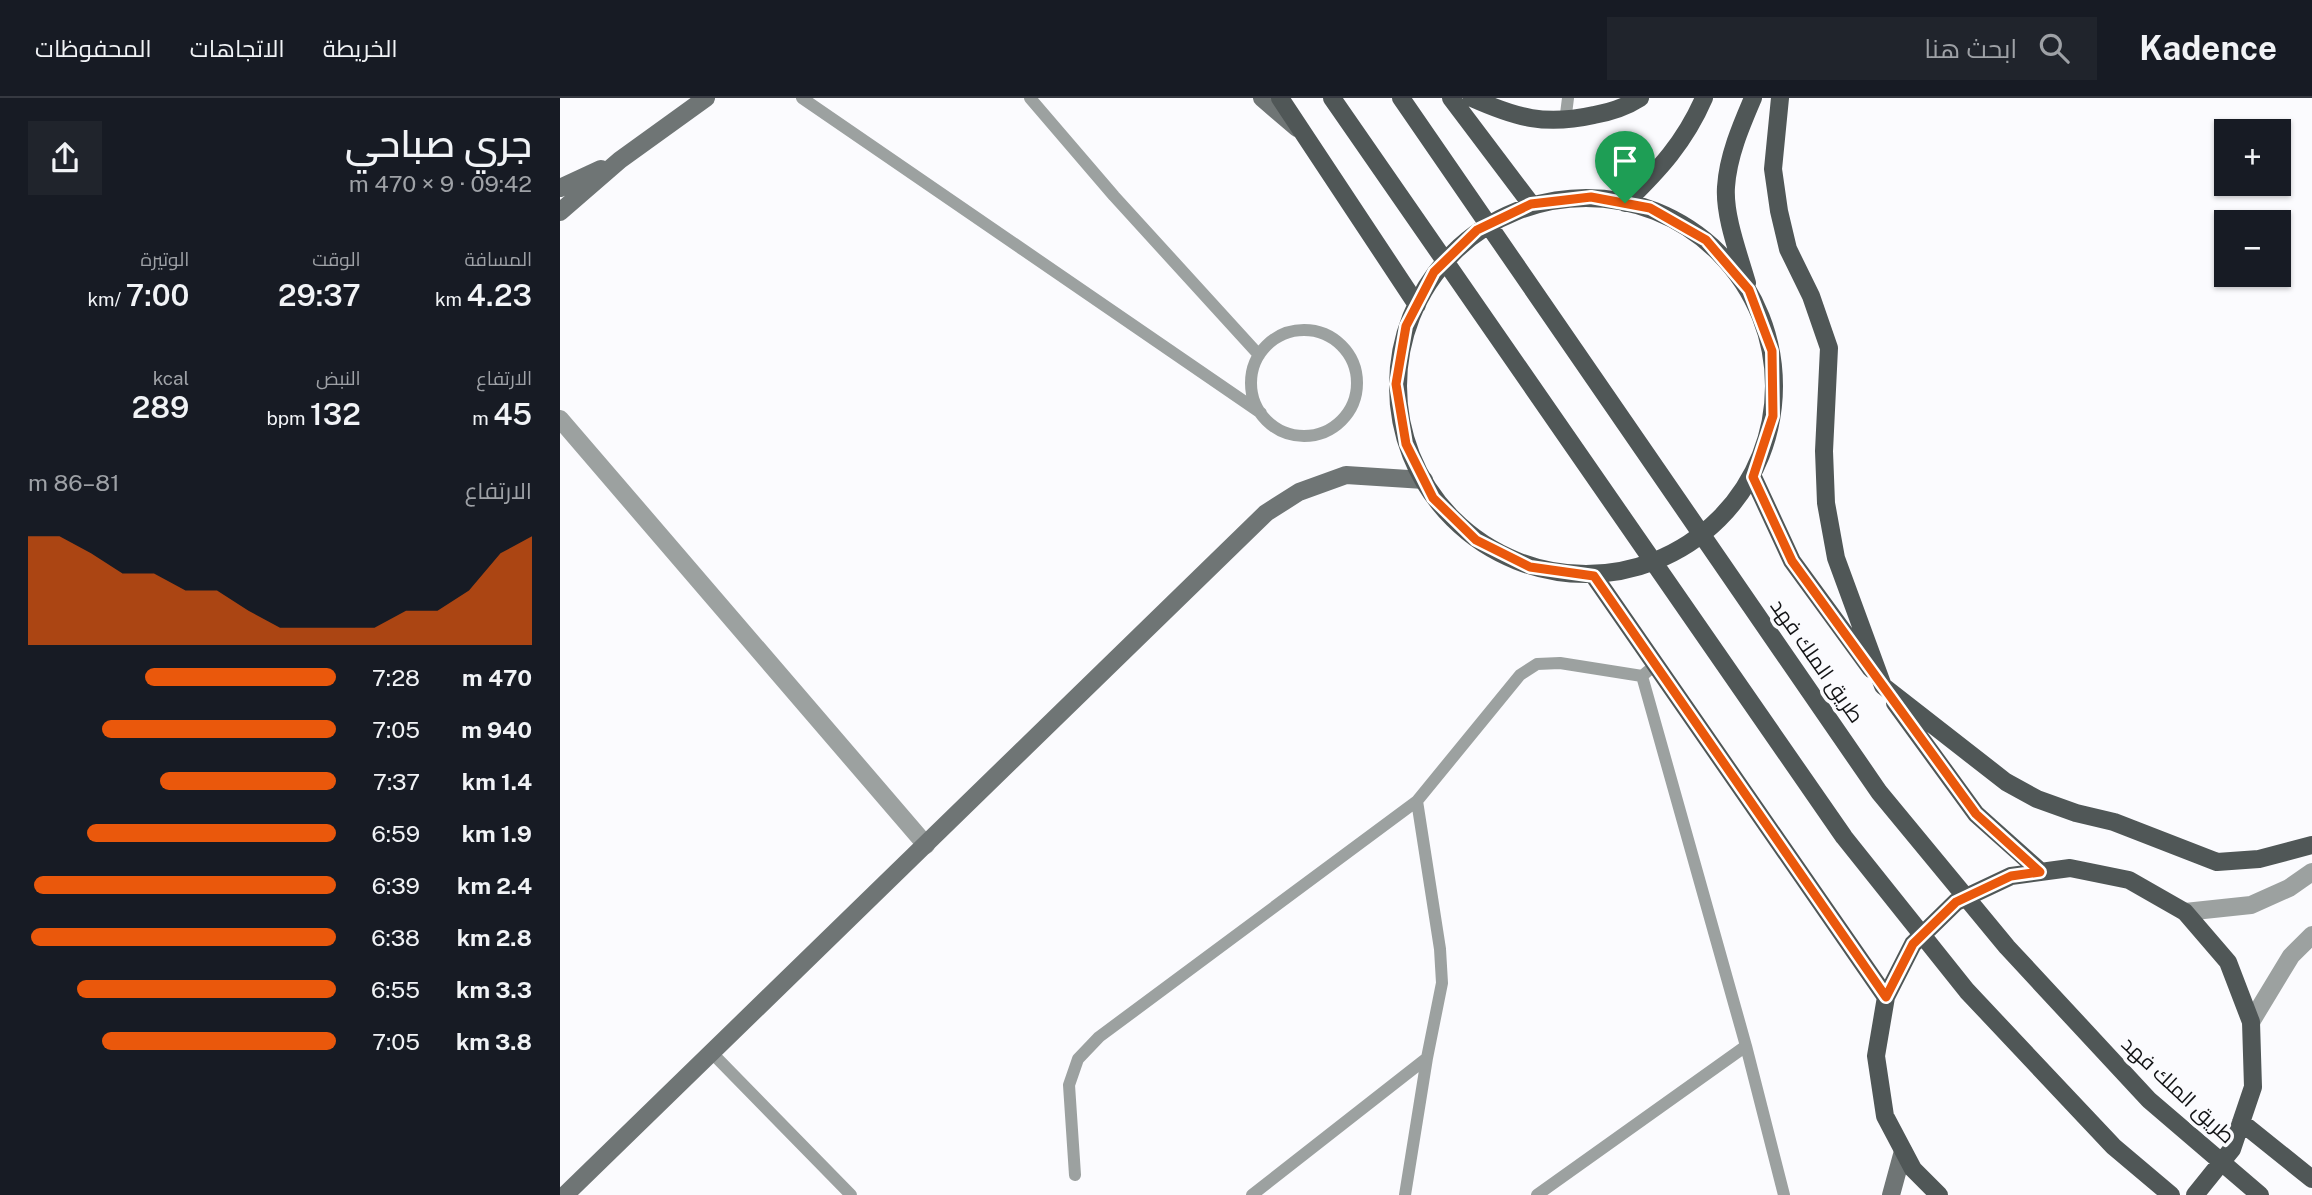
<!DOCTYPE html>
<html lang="ar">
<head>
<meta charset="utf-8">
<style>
	:root { --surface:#171b24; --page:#20242c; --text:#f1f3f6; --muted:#9ea1a6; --line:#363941; --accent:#ea580c }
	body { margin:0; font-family:"Public Sans",Cairo,sans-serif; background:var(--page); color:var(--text); direction:rtl; height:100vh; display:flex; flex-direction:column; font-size:26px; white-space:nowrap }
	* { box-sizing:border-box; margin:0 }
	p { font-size:23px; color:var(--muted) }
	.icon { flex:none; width:38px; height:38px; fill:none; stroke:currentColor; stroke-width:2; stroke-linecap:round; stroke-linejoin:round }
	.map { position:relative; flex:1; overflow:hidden; direction:ltr }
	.drawer { display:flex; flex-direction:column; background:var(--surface); width:560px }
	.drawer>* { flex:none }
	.fabs { position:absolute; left:1654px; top:21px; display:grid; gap:14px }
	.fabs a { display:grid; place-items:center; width:77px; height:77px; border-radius:0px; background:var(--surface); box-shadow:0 2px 5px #0004; font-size:35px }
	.pin { position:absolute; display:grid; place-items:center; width:60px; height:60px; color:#fff; margin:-72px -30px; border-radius:50% 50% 50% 0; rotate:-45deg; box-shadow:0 0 7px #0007 }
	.pin .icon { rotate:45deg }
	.round { display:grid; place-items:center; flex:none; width:74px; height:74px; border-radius:0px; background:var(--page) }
	.overview { display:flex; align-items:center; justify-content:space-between; height:119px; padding:0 28px }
	h1 { font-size:38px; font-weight:600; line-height:52px }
	.stats { display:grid; grid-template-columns:repeat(3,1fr); gap:10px; height:119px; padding:7px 28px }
	.stats div { display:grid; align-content:center }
	.stats b { font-size:30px; font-weight:600 }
	.stats small { font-size:19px; font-weight:400 }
	.stats p { font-size:19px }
	.chart { height:196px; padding:14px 28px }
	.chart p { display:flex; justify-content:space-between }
	.chart svg { width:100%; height:126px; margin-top:7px; fill:var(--accent); opacity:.7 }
	ul { padding:0 28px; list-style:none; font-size:23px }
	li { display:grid; grid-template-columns:112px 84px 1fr; align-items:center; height:52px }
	li i { height:18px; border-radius:9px; background:var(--accent) }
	header { display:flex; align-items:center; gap:42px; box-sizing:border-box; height:98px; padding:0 35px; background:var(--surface); border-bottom:2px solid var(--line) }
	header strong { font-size:33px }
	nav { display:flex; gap:38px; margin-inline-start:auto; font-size:24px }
	.search { width:490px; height:63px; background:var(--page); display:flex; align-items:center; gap:18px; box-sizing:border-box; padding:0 24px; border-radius:0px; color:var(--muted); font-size:26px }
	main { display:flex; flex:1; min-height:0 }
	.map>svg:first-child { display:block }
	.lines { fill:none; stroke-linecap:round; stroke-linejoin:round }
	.lane { stroke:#9ca1a0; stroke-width:12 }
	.street { stroke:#9ca1a0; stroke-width:18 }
	.secondary { stroke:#6f7575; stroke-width:18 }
	.primary { stroke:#505757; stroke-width:18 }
	.route-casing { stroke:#fff; stroke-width:14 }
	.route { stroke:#ea580c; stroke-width:9 }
	.labels { text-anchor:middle; stroke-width:7; stroke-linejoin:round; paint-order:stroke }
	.street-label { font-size:21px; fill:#131416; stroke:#fbfbfe }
</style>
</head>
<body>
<header>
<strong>Kadence</strong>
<div class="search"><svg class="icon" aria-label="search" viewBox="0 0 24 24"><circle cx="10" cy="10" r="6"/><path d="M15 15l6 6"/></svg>ابحث هنا</div>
<nav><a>الخريطة</a><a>الاتجاهات</a><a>المحفوظات</a></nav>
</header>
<main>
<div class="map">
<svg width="1752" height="1097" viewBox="0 0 1752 1097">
	<rect width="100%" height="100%" fill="#fbfbfe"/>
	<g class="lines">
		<path class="lane" d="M242,0L701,315
			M470,0L554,98L699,257
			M1005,24L1008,0
			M691 285a53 53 0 1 1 106 0a53 53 0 1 1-106 0Z
			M1088,573L1082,578L1186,948L1224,1097
			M152,955L291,1097
			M515,1077L509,987L518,961L539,939L857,703L960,577L977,566L1000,565L1082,578
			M692,1097L867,960
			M845,1097L867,960L882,885L880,851L857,703
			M977,1097L1186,948"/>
		<path class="street" d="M0,321L366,747
			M1625,814L1691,807L1729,790L1752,774
			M1691,924L1731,858L1752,837"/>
		<path class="secondary" d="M702,0L737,30
			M0,90L41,71
			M0,114L60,62L146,0
			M5,1097L706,415L739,394L786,377L864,382
			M1331,1097L1343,1053"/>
		<path class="primary" d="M720,0L857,207
			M772,0L1284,739L1407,893L1553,1048L1611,1097
			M841,0L1319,694L1447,849L1589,1002L1700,1097
			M891,0L971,106
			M912,0C957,20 985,28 1034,17C1051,14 1066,9 1080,0
			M1220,0L1213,71L1219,113L1228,151L1251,198L1269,250L1264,353L1266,405L1276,460L1323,588L1446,684L1477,701L1516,715L1554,724L1657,764L1699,761L1752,747
			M838 288a188 188 0 1 1 376 0a188 188 0 1 1-376 0Z
			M1065,105C1099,72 1125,44 1144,0
			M1187,185C1179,157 1164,118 1166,89C1168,58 1181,28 1193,0
			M1193,379L1232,463L1311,571
			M1034,478L1326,899
			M1335,605L1416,716L1481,774
			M1681,1024L1752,1081
			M1379,1097L1353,1071L1325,1018L1316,958L1326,899L1353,846L1396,804L1451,778L1510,770L1569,782L1625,814L1668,864L1691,924L1693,989L1672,1051L1635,1097"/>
	</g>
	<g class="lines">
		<defs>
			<path id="route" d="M1031,99L1090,110L1146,142L1189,192L1212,253L1213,318L1193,379L1232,463L1416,716L1480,774L1451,778L1396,804L1353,846L1326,899L1034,478L970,469L916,442L873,400L846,346L836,286L846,228L874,174L917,132L971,106Z"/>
		</defs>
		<use href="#route" class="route-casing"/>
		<use href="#route" class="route"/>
	</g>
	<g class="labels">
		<g class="street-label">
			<text transform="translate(1257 563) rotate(55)" y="7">طريق الملك فهد</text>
			<text transform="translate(1618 992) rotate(43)" y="7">طريق الملك فهد</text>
		</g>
	</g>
</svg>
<div class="fabs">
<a>+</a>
<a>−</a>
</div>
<div class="pin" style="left:1065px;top:105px;background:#1e9e55"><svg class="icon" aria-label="arrive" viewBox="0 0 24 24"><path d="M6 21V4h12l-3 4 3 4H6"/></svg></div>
</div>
<section class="drawer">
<div class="overview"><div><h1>جري صباحي</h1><p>09:42 · 9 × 470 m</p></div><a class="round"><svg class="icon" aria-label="share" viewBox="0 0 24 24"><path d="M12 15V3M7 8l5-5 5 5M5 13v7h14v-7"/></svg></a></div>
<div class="stats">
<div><p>المسافة</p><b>4.23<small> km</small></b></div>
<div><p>الوقت</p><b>29:37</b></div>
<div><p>الوتيرة</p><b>7:00<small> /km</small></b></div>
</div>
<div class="stats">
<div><p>الارتفاع</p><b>45<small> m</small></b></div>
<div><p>النبض</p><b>132<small> bpm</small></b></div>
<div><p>kcal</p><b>289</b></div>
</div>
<div class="chart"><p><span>الارتفاع</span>81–86 m</p>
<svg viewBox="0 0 160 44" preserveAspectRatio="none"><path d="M0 44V6L10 6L20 12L30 19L40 19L50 25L60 25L70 32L80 38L90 38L100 38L110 38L120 32L130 32L140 25L150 12L160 6V44z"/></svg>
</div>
<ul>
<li><b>470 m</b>7:28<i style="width:62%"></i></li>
<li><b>940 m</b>7:05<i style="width:76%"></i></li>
<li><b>1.4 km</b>7:37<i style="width:57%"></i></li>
<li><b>1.9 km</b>6:59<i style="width:81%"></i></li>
<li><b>2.4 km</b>6:39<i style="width:98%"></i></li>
<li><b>2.8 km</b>6:38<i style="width:99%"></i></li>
<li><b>3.3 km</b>6:55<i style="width:84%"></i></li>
<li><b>3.8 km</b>7:05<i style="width:76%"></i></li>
</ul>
</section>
</main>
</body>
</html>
